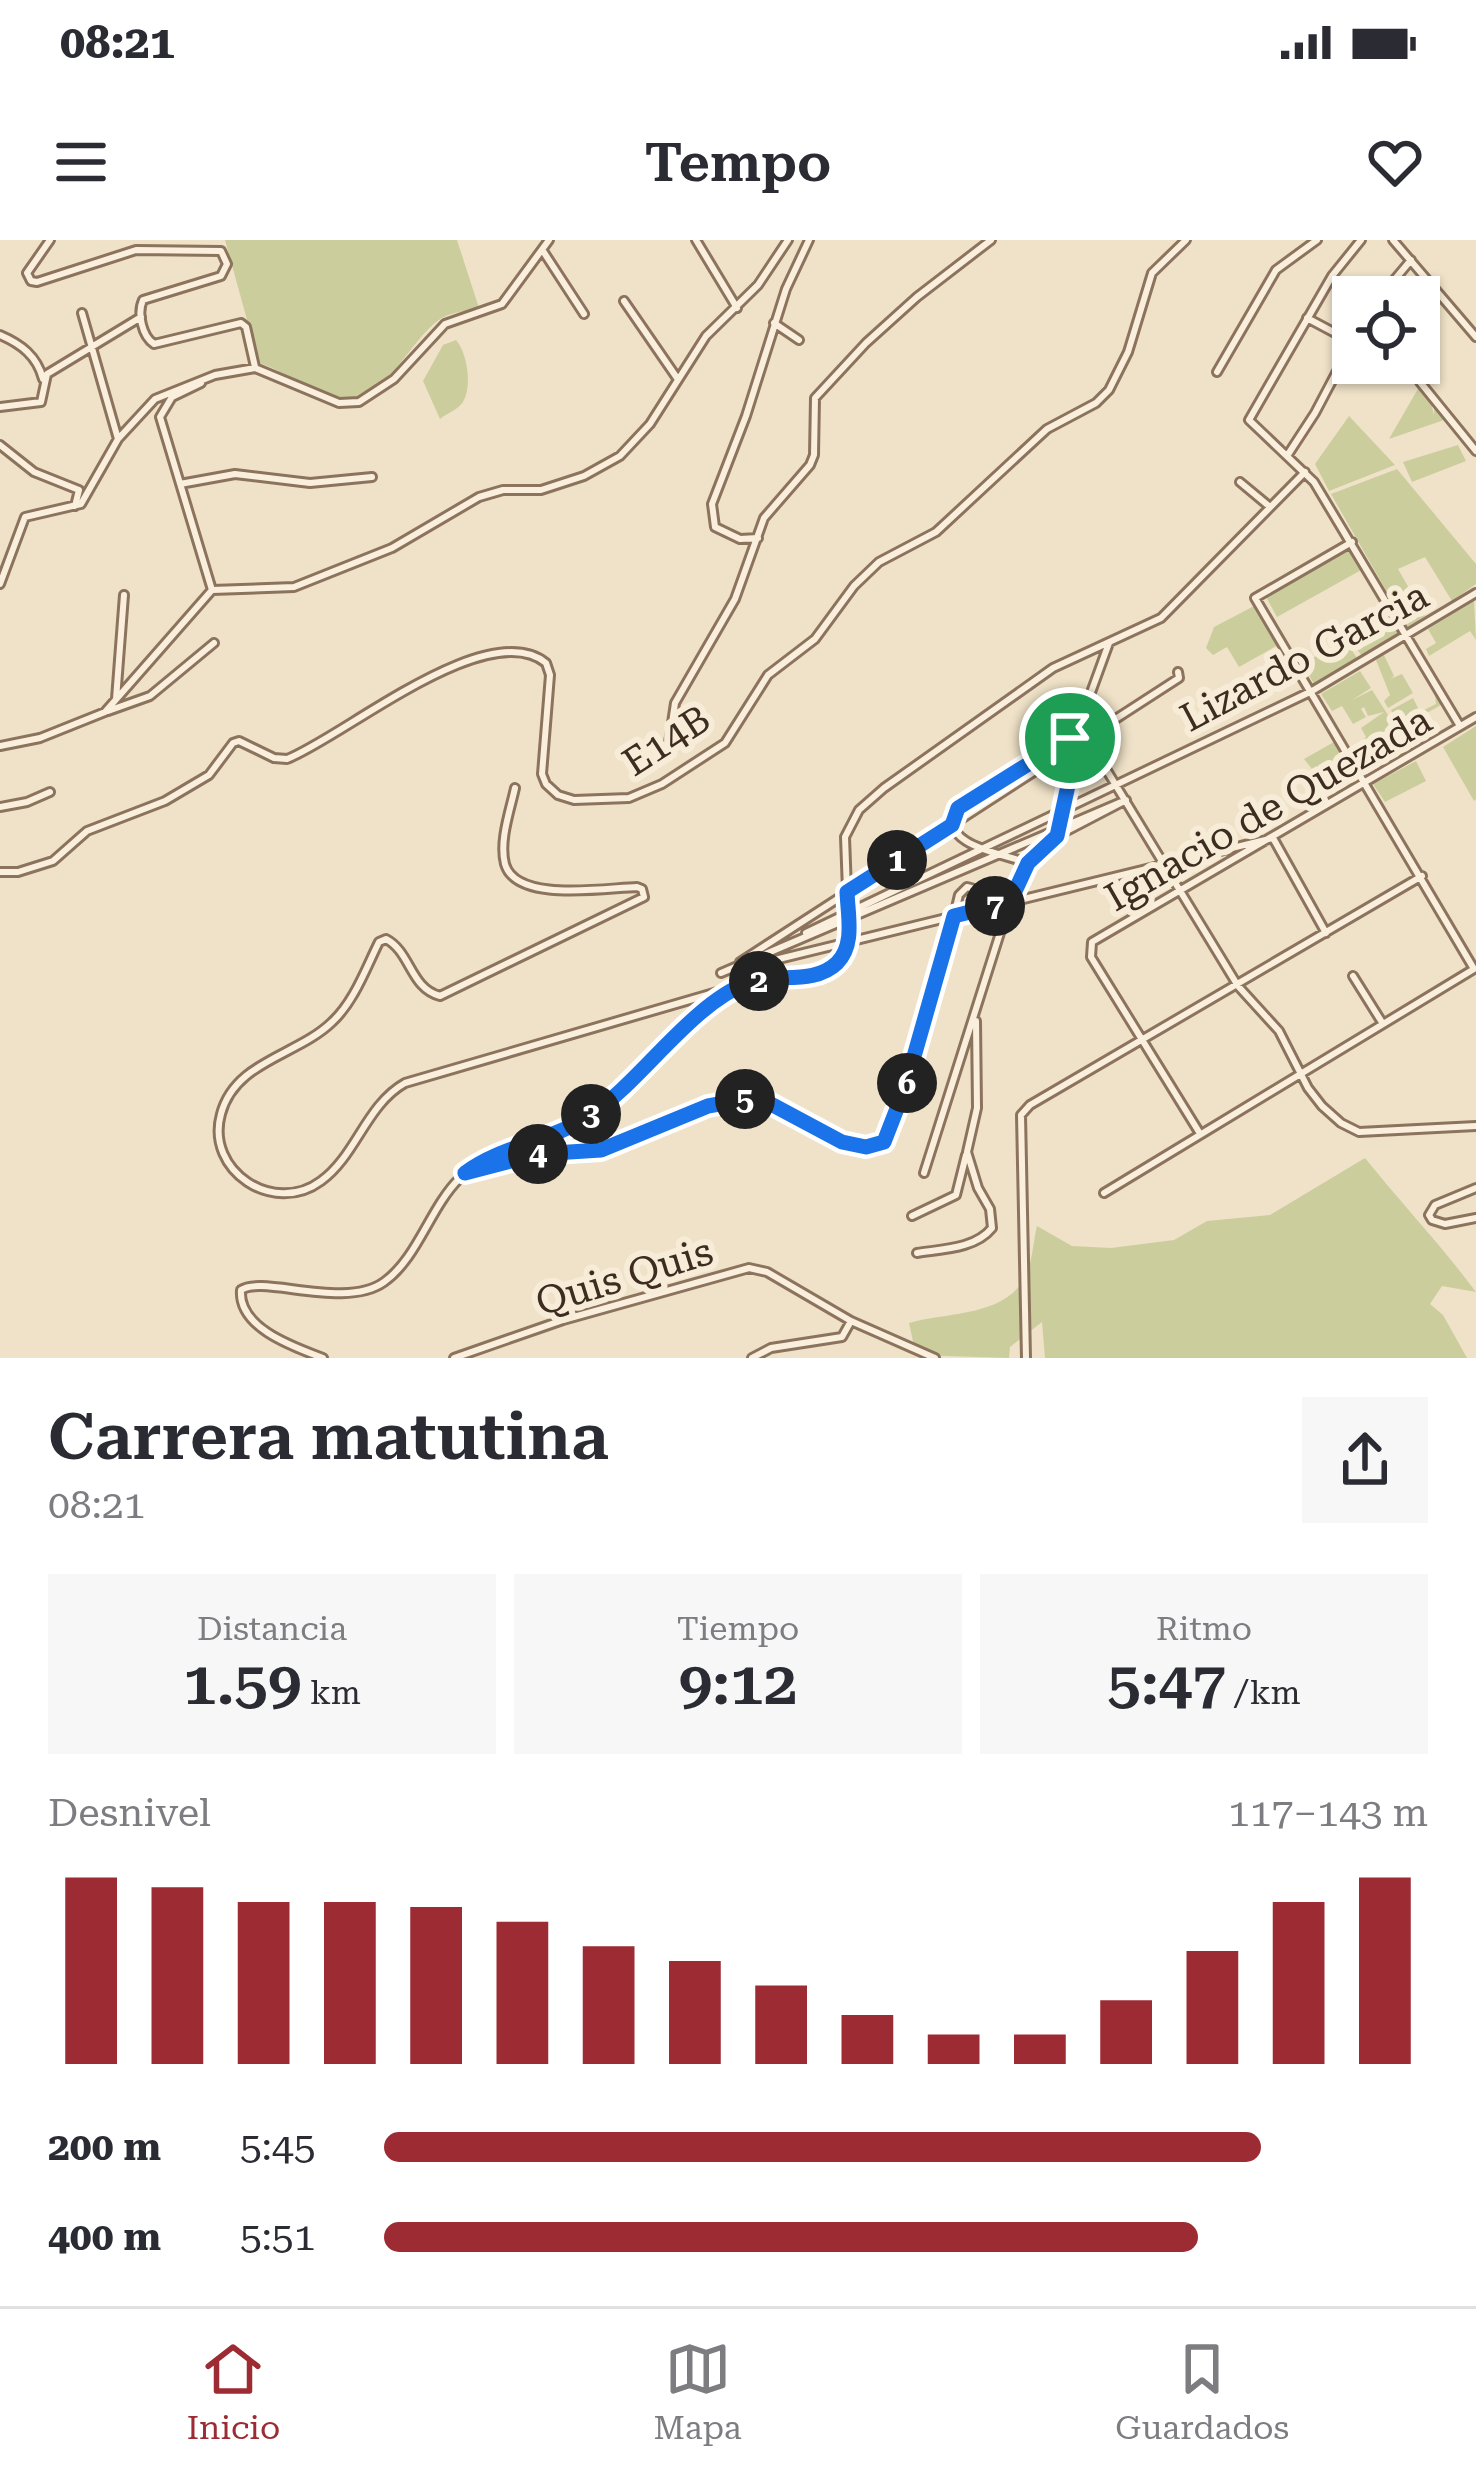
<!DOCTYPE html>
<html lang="es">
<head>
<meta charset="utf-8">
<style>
	:root { --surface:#fff; --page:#f7f7f7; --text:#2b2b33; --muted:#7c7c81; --line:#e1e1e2; --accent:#9d2b33 }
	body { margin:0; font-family:"Roboto Serif",serif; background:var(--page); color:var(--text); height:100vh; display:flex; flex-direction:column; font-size:45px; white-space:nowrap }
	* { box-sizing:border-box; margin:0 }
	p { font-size:39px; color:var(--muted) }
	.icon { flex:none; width:66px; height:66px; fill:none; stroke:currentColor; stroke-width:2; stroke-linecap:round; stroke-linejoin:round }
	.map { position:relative; height:1118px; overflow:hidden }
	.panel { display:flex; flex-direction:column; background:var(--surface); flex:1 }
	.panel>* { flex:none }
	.buttons { position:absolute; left:1332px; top:36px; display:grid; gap:24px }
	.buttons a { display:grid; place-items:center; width:108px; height:108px; border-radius:0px; background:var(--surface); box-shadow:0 3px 9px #0004; font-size:60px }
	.pin { position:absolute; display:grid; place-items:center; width:102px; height:102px; color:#fff; margin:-51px; border:6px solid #fff; border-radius:50%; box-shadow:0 3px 12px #0007 }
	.km { position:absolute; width:60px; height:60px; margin:-30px; border-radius:50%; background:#222; color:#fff; font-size:33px; line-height:60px; text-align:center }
	.round { display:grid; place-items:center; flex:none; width:126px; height:126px; border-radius:0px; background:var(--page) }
	.headline { display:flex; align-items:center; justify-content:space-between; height:204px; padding:0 48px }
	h1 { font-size:66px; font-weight:600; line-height:90px }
	.stats { display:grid; grid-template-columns:repeat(3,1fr); gap:18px; height:204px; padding:12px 48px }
	.stats div { display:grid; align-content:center; border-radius:0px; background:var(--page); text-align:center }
	.stats b { font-size:60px; font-weight:600 }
	.stats small { font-size:33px; font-weight:400 }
	.stats p { font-size:33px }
	.chart { height:336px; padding:24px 48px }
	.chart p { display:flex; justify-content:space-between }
	.chart svg { width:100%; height:216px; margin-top:12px; stroke:var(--accent); stroke-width:6 }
	ul { padding:0 48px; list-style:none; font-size:39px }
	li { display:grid; grid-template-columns:192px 144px 1fr; align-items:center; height:90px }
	li i { height:30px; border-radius:15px; background:var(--accent) }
	.status { display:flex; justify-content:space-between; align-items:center; height:84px; padding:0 60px; background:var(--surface); direction:ltr }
	.status svg { height:33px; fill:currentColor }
	header { display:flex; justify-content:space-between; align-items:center; height:156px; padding:0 48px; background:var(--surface); font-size:54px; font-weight:600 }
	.menu { display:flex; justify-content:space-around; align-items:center; height:168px; border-top:3px solid var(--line); background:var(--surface); font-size:33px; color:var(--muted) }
	.menu a { display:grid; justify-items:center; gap:6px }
	.menu .on { color:var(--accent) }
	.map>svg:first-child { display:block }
	.green { fill:#cbce9c }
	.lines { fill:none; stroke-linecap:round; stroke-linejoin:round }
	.street-casing { stroke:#8c735d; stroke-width:12 }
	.street { stroke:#faefdc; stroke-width:6 }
	.route-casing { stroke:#fff; stroke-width:24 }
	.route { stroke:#1a73e8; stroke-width:15 }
	.labels { text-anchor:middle; stroke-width:12; stroke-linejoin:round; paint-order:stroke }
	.street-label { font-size:39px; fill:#3d2c20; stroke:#f7ecd8 }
</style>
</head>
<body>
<div class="status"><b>08:21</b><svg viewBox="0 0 49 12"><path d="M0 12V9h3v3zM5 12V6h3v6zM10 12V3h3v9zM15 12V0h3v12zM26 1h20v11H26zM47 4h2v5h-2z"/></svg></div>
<header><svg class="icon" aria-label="menu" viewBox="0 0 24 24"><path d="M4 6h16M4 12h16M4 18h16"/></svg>Tempo<svg class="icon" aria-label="heart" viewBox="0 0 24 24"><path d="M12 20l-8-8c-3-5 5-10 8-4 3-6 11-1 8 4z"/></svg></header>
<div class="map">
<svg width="1476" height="1118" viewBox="0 0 1476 1118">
	<rect width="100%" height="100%" fill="#efe2c8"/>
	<path class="green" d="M225,0H457L479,68C467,71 452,72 442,78C413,95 387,159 349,158C318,157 288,132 259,123Z
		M456,100C467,112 472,145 464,160C460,169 447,173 440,179L423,141L443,105Z
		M1419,147L1431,162L1434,176V166L1444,180L1389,199Z
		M1349,176L1395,225L1329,251L1315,224Z
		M1458,205L1466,221L1412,242L1403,222Z
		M1397,229L1476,324V344L1452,361L1425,317L1398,329L1425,376L1407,387L1331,254Z
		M1350,309L1363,329L1277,377L1266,357Z
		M1474,361L1476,400L1470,391L1429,416L1426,409L1436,403L1428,389Z
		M1256,365L1280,404L1239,427L1227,407L1213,415L1206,408L1214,387Z
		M1389,375L1399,393L1362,416L1348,398Z
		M1345,400L1357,418L1314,444L1302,424Z
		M1384,415L1394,436L1390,439L1402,434L1413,453L1388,468L1384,461L1390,455L1376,420Z
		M1360,431L1371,448L1352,460L1372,450L1397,489L1359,512L1355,507L1366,497L1361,488L1384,472L1368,476L1364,467L1361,469L1366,477L1353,484L1342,466L1332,471L1321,454Z
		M1435,455L1441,465L1400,488L1391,470L1413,458L1420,472L1436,464Z
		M1476,486V559L1474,561L1443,507Z
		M1334,502L1345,519L1310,541L1308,537L1304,539L1302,536L1312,529L1304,519Z
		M1416,521L1426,541L1385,562L1373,544Z
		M1365,918C1402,964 1441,1005 1476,1052L1442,1046L1430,1064L1443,1075L1467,1118H1045L1042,1082L1010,1107L1009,1118L916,1115L909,1083C945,1072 1000,1077 1023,1041C1032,1028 1033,1002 1037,986L1072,1006L1111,1008L1174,1000L1207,981L1270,975Z"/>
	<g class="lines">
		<defs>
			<path id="street" d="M50,0L27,33L31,41L37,42L136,10L221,11L227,24L221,36L143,60C137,73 142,96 154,104L241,83L246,87L255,127
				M696,0L737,68
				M1361,0L1332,36L1249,180L1314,242L1460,486
				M1393,0L1476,97
				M543,11L584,74
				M1380,57L1411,20
				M624,61L677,138
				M82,73L118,199
				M1307,78L1352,102
				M774,83L799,100
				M0,95C21,104 37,116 43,139
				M1217,132L1276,30L1317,0
				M1420,142L1476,211
				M0,167L41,162L47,134L141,77
				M0,205L34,232L79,250L75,266
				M1287,216L1315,173L1353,101
				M1240,242L1270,267
				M180,244L235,234L310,243L372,237
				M758,298L740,299L715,287L712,264L746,176L786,49L809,0
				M0,344L25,277L81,264L118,199L155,159L215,135L255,128L339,163L359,162L394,139L445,84L502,64L549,0
				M212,350L294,347L392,308L479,257L503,250H541L584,236L620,216L650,184L706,96L758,45L788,0
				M116,459L124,355
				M108,471L150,456L214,403
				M1074,499L1109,403
				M669,503L675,463L735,359L764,278L810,225L814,215L815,158L866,103L917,57L991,0
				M0,506L40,498L105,472L212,350L160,177L172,157L201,143
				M1098,516L1238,746L1279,791L1308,848L1322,866L1341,883L1359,892L1476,886
				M515,548C510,571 499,601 505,624C516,663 604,648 637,647L642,649L644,657L440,756C410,748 411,712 386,699L379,702C366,728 354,762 332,782C297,816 235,821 221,874C205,931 274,976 321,941C356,916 366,865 405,843L748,743L827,731L839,721L849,704L845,597L859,570L884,548L1053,428L1161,378L1305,232
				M0,567L27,562L50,552
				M1028,623C1004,614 935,605 957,568L1070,498L1077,504L1058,590
				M0,632H18L53,621L87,591L165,561L209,535L233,503L239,501L274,518L287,519C342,498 487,375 546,423L550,435L542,534L546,544L558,555L574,560L629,558L662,544L725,503L768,435L815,399L854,346L879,322L936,292L1047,189L1096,163L1109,150L1128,112L1152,33L1186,0
				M806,693L1312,451L1476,353
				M740,722L1179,438L1178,432
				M742,728L1273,598L1326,693
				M721,733L1126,560L1057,596L1028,623L1000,693L924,933
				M1353,736L1383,784
				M1199,892L1091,717L1092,702L1476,477
				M465,933L538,915L601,910L708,866L758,857L842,902L878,905C904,888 949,696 959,655L967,647L1012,659
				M1476,948L1435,965L1429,975L1432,980L1445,984L1476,978
				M1104,953L1474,729L1255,358L1352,302
				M912,976L956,955L966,915
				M917,1013C942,1009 975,1009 992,988L990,969L978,948L967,912L977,868L976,781
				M323,1118C294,1107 238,1088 241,1050C262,1035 345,1070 384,1042C418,1018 430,967 460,938C497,902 552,902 592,874C645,837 685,784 740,748
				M454,1118L563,1080L749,1028L767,1032L851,1081L935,1118
				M752,1118L771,1108L842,1097L851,1081
				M1026,1118L1021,875L1030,865L1422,636"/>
		</defs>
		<use href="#street" class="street-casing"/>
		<use href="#street" class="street"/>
	</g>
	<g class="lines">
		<defs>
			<path id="route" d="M1070,498L1077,504L1057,596L1028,623L1010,662L954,676L905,848L884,902L866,907L842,902L758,857L708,866L601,910L538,914L465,933C503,905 552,901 591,875C642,840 691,765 747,743C775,732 813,746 837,723C855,705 848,677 847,652L952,585L958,568Z"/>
		</defs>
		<use href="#route" class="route-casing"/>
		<use href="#route" class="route"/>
	</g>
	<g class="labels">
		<g class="street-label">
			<text transform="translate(1304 416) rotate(-28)" y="14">Lizardo Garcia</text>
			<text transform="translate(666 500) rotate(-33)" y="14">E14B</text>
			<text transform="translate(1268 568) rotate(-30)" y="14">Ignacio de Quezada</text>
			<text transform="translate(624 1036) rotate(-17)" y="14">Quis Quis</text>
		</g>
	</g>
</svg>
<div class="buttons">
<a><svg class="icon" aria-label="locate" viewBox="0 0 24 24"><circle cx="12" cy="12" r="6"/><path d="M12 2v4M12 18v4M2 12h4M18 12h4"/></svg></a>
</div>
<div class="pin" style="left:1070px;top:498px;background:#1e9e55"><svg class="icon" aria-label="arrive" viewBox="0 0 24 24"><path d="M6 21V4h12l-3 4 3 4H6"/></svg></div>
<b class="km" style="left:897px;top:620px">1</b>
<b class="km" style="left:759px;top:741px">2</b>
<b class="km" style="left:591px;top:874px">3</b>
<b class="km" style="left:538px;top:914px">4</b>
<b class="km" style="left:745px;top:859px">5</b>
<b class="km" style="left:907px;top:843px">6</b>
<b class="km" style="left:995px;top:666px">7</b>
</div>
<section class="panel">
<div class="headline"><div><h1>Carrera matutina</h1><p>08:21</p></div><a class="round"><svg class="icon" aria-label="share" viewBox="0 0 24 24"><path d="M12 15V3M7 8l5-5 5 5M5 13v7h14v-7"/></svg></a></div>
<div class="stats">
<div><p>Distancia</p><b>1.59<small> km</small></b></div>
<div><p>Tiempo</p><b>9:12</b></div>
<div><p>Ritmo</p><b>5:47<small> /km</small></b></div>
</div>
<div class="chart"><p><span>Desnivel</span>117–143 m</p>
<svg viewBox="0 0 160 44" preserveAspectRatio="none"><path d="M5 44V6M15 44V8M25 44V11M35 44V11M45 44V12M55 44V15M65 44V20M75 44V23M85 44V28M95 44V34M105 44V38M115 44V38M125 44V31M135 44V21M145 44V11M155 44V6"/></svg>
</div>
<ul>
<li><b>200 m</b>5:45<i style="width:84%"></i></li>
<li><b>400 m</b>5:51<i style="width:78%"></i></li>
</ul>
</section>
<nav class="menu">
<a class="on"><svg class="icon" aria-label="home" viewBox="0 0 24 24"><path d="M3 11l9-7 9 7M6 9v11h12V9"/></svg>Inicio</a>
<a><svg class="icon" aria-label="map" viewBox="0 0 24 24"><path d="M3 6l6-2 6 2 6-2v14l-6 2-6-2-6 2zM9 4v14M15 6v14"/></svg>Mapa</a>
<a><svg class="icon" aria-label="saved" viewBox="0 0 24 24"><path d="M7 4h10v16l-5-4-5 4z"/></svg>Guardados</a>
</nav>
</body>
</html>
